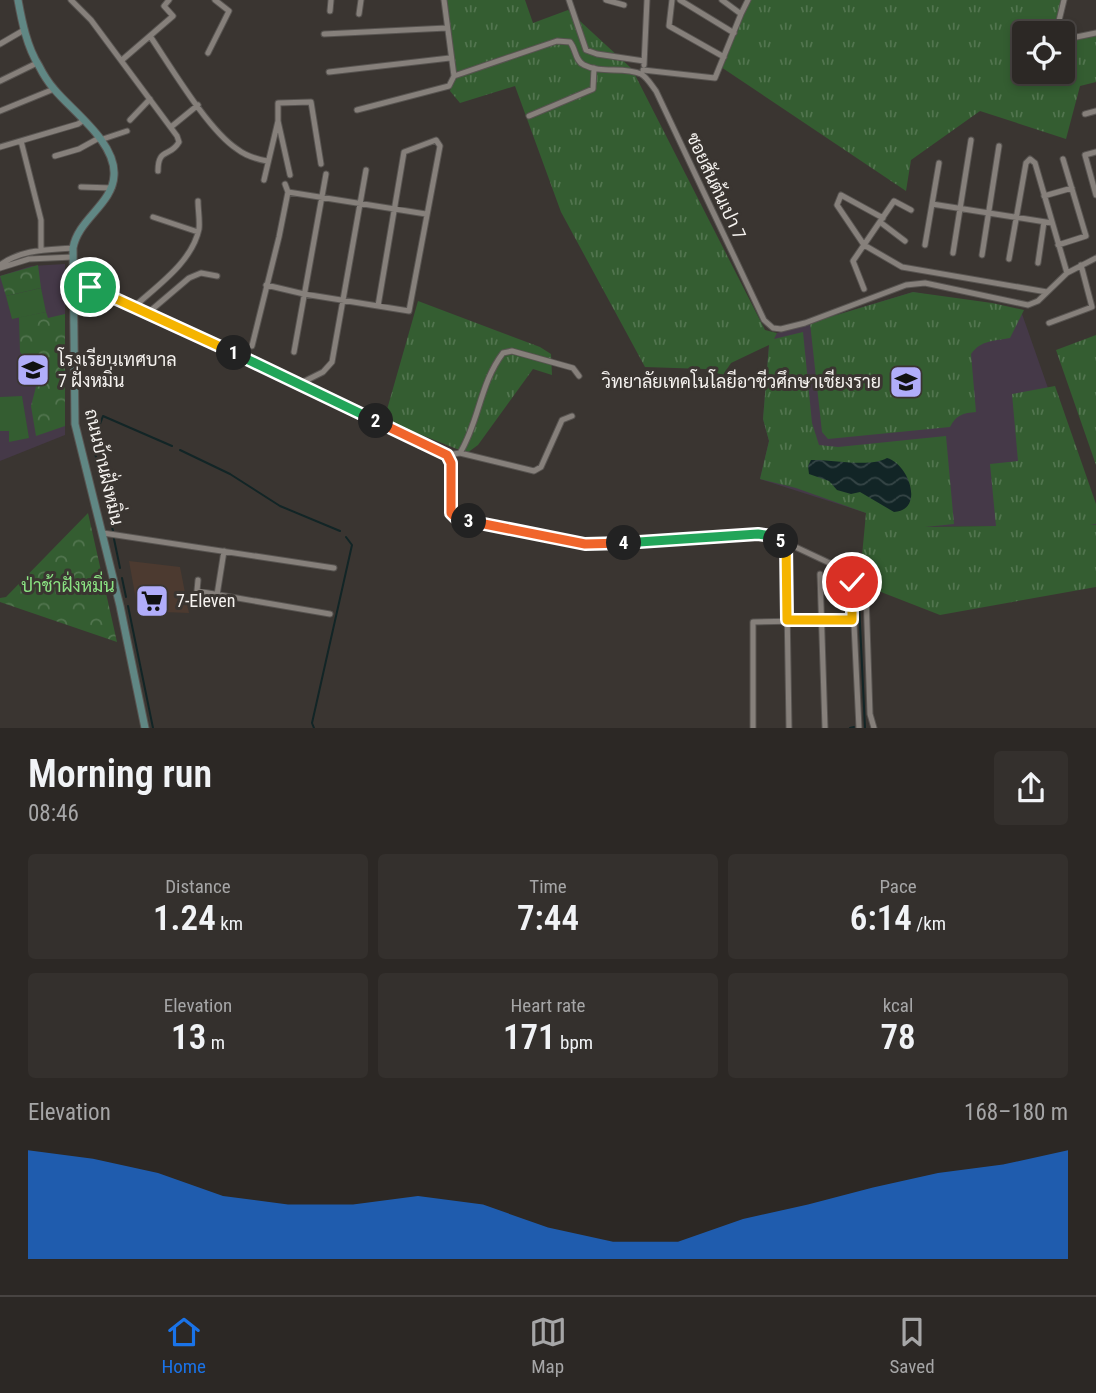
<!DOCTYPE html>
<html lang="en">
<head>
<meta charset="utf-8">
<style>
	:root { --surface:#2c2825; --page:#34302d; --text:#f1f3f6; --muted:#a6a6a7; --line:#484442; --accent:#1a73e8 }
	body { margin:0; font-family:"Roboto Condensed",Sarabun,sans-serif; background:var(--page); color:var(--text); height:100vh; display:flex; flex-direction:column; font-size:26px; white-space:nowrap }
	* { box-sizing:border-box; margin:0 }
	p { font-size:23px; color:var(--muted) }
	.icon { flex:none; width:38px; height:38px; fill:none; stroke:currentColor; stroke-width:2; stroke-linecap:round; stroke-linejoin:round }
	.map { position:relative; height:728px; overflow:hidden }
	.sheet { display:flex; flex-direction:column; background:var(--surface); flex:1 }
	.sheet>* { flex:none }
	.buttons { position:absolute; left:1012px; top:21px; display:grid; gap:14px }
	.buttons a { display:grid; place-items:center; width:63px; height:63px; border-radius:7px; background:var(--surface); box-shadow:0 4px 10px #0003,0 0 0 2px var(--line); font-size:35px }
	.pin { position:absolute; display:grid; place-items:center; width:60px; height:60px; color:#fff; margin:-30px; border:4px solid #fff; border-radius:50%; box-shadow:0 2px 7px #0007 }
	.km { position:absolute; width:35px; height:35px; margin:-18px; border-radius:50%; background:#222; color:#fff; font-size:19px; line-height:35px; text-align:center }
	.round { display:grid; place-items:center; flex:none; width:74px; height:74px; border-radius:7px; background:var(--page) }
	.headline { display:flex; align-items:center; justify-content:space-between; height:119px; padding:0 28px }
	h1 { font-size:38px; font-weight:600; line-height:52px }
	.stats { display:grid; grid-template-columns:repeat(3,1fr); gap:10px; height:119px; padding:7px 28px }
	.stats div { display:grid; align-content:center; border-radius:7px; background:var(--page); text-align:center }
	.stats b { font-size:35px; font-weight:600 }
	.stats small { font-size:19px; font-weight:400 }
	.stats p { font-size:19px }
	.chart { height:196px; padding:14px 28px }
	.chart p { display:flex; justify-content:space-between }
	.chart svg { width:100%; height:126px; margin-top:7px; fill:var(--accent); opacity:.7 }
	.tabs { display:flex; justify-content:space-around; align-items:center; height:98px; border-top:2px solid var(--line); background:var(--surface); font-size:19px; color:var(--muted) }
	.tabs a { display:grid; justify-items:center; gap:4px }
	.tabs .on { color:var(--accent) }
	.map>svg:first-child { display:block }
	.commercial { fill:#4c3a30 }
	.education { fill:#453948 }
	.grass { fill:url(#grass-tufts) }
	.forest { fill:url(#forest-crowns) }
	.pitch { fill:#345d31 }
	.water { fill:url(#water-waves) }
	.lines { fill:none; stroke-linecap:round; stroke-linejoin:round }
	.stream { stroke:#122526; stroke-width:2 }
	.street-casing { stroke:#585451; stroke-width:7 }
	.secondary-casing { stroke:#585451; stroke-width:9 }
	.street { stroke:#86807b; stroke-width:5 }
	.secondary { stroke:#608784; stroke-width:7 }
	.split-1-casing { stroke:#fff; stroke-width:14 }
	.split-2-casing { stroke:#fff; stroke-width:14 }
	.split-3-casing { stroke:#fff; stroke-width:14 }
	.split-4-casing { stroke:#fff; stroke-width:14 }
	.split-5-casing { stroke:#fff; stroke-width:14 }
	.split-6-casing { stroke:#fff; stroke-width:14 }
	.split-1 { stroke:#f5b400; stroke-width:9 }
	.split-2 { stroke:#22a559; stroke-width:9 }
	.split-3 { stroke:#f0652b; stroke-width:9 }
	.split-4 { stroke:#f0652b; stroke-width:9 }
	.split-5 { stroke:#22a559; stroke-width:9 }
	.split-6 { stroke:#f5b400; stroke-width:9 }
	.labels { text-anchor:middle; stroke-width:6; stroke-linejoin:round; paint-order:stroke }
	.street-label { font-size:18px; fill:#f5f2ef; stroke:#3a3531 }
	.poi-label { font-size:18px; fill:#f5f2ef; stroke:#3a3531; text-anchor:start }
	.park-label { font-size:18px; fill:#8ae282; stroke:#3a3531 }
</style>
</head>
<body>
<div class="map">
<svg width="1096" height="728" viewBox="0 0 1096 728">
	<defs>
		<pattern id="grass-tufts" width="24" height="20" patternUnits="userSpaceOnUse" patternTransform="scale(1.75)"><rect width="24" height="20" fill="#345d31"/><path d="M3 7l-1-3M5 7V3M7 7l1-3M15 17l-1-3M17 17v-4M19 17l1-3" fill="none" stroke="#52754f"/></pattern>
		<pattern id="forest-crowns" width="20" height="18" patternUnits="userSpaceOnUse" patternTransform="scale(1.75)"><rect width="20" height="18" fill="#345d31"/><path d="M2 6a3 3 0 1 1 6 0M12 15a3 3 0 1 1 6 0" fill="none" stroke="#52754f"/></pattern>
		<pattern id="water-waves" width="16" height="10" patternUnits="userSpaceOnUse" patternTransform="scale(1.75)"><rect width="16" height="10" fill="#122526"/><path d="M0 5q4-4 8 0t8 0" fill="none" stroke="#354546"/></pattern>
	</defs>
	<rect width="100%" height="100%" fill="#3a3531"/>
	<path class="commercial" d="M129,561L180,567L189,613L138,611Z"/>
	<path class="education" d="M65,264V435L0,461V276L31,266Z
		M913,292L1021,311L1069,448L1096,516V525L910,527L760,479L769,441L763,419L769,344L777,333Z"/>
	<path class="grass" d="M445,0H525L533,23L568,10L632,69L765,330L777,333L774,339L803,332L812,423L819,445L838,447L946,436L954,524L925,527L996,526L990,464L1018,461L1012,394L1055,386L1096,504V524H1090L1096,525V587L940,615L881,592L860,577L866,513L796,488L760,479L769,441L763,419L769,345L731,363L723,375L705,369L645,367L561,212L515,86L460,103L450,91L454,76Z
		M748,0H1065L1058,33H1024V72H1062V43L1096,36V82L1080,86L1066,139L980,111L911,160L906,191L721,67Z
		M913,292L992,303L1024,310L1010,338C994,341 981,340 971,354L976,412C963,413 956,415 950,427L828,439L822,432L810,323Z
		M418,301L540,347L551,354L552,375L533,369L478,445L467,453L384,420Z
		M1096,335V465L1056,350Z"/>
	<path class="forest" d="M38,265L41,288L6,296L0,276Z
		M46,312L48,318L65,314V426L36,436L31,406L38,379L31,365L20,352L19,317Z
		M88,513L117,642L0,602V598L6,597Z"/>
	<path class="pitch" d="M41,288L46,312L12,319L6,296Z
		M22,396L29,438L9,442V431H0V397Z"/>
	<path class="water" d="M887,458C909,464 925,510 894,512L860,492L851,494L837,490L829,481L809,474L808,466L811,460C832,459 870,468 887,458Z"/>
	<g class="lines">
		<path class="stream" d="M180,450L230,474L280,506L340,531
			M101,481L93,443L103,416L172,446
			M103,490L113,531
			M114,539L120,568
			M122,578L126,597
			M858,582L865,728
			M128,606L153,728
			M314,728L312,723L352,545L346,537
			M850,728L854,727"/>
		<defs>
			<path id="street" d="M71,0L91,20L177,136L179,142C170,158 158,147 158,171
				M444,0L454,76L557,41L570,42C576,49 575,61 584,65C601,74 624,66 641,74C647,77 652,86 656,91L764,320L773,328L781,329L805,323L906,285L925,283L1028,305L1038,301L1067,273L1096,258
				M569,0L586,50L597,54L644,61
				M606,0L624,5
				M672,0L669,26L724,57
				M680,0L734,33
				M722,0L741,14L748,0
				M330,11L331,0
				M359,14L361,0
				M1056,33L1064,0
				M324,34L447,28
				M150,36C171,67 208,130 237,149C246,156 256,159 267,161
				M1062,40L1096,33
				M0,44L24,30
				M208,53L229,11L215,0
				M122,60L173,16L164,6L169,0
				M644,65L647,0
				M643,70L715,78L741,14
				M329,72L450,58
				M0,81L37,63
				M357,110L449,86L454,76
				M0,111L54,89
				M1085,114L1096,111
				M529,116L593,89L594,68
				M130,120L150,99
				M278,121L290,175
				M171,127L198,105
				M100,140L127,131
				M21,141L41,220V250
				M0,147L78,124L84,120
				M1096,152L1085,155L1096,195
				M55,156L79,149L99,138
				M264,180L278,121V103L311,102L321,164
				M81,187L112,188
				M288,192L426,214
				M1044,196L1072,188
				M932,204L1052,223
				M153,217L198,232
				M883,218L841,195L837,205L864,245L902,267L1047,292
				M880,222L905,241
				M925,245L939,163
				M1058,245L1086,236L1063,159
				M953,253L971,140
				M982,255L999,146
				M1009,259L1026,163L1030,159L1035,163L1067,273
				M1038,263L1044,222
				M0,265C22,249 47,250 73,248
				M0,268L29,259L73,257
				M73,281L149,312L447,455L451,463V513L456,518L585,544L758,534L772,536L870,582L866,594L870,714L874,728
				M266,285L304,294L409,311L440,146L436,140L404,152L378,306
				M864,289L853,261L894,201L911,210
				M135,306C158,285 192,262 199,229C200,220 198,210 198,201
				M149,312L189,278L201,273L217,276
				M1049,323L1092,307L1081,265
				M252,346L279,237L288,192L285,184
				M294,352L326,174
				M299,384L323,372L332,362L366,170
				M460,453C479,422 480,383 503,353L512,351L573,368L579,376
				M447,455L460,453L534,471L541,467L562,420L572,416
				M103,533L334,568
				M786,543L789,728
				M820,574L825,728
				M198,580L197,591L330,614
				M852,582L859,728
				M217,595L224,551
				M753,728V622L852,620"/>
			<path id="secondary" d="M18,0C22,22 27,47 39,66C43,74 48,82 54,89C72,111 116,142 114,175C113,204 78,219 73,248L75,424L120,606L145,728"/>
		</defs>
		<use href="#street" class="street-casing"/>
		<use href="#secondary" class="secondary-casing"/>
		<use href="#street" class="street"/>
		<use href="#secondary" class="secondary"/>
	</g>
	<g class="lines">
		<defs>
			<path id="split-1" d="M90,287L234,353"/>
			<path id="split-2" d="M234,353L376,421"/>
			<path id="split-3" d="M376,421L447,455L451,463V513L456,518L469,521"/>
			<path id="split-4" d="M469,521L585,544L624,543"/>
			<path id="split-5" d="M624,543L758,534L772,536L781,541"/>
			<path id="split-6" d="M781,541L786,543L787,620H852V582"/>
		</defs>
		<use href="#split-1" class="split-1-casing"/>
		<use href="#split-2" class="split-2-casing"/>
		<use href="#split-3" class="split-3-casing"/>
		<use href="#split-4" class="split-4-casing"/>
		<use href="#split-5" class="split-5-casing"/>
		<use href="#split-6" class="split-6-casing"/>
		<use href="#split-1" class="split-1"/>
		<use href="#split-2" class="split-2"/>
		<use href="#split-3" class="split-3"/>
		<use href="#split-4" class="split-4"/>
		<use href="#split-5" class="split-5"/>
		<use href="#split-6" class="split-6"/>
	</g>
	<defs>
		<symbol id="school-square" viewBox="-11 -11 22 22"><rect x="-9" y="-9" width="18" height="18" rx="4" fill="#b1adfa" stroke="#3a3531"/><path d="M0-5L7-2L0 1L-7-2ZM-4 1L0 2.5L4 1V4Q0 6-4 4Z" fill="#111"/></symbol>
		<symbol id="university-square" viewBox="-11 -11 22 22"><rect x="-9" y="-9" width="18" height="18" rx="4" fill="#b1adfa" stroke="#3a3531"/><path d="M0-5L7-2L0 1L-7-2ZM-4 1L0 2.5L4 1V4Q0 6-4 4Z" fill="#111"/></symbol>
		<symbol id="supermarket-square" viewBox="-11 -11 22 22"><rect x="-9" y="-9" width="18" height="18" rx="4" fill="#b1adfa" stroke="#3a3531"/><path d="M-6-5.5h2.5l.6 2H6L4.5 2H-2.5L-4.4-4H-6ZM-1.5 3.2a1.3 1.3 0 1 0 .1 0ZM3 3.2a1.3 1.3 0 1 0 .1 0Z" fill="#111"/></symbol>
	</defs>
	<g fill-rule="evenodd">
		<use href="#school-square" x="14" y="351" width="38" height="38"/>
		<use href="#university-square" x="887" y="363" width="38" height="38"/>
		<use href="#supermarket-square" x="133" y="582" width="38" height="38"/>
	</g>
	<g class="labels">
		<g class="street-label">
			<text transform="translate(716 186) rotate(65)" y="6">ซอยสันต้นเปา 7</text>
			<text transform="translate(104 467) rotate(77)" y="6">ถนนบ้านฝั่งหมิ่น</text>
		</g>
		<g class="poi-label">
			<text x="58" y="366">โรงเรียนเทศบาล<tspan x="58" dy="21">7 ฝั่งหมิ่น</tspan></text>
			<text x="881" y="388" text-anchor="end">วิทยาลัยเทคโนโลยีอาชีวศึกษาเชียงราย</text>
			<text x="176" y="607">7-Eleven</text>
		</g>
		<g class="park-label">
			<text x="68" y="592">ป่าช้าฝั่งหมิ่น</text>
		</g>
	</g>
</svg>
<div class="buttons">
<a><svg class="icon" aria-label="locate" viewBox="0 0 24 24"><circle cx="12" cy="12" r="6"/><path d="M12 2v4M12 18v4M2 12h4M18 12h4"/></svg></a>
</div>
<div class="pin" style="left:90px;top:287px;background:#1e9e55"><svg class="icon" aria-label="arrive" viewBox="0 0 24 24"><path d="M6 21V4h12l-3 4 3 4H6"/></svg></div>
<div class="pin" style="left:852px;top:582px;background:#d93025"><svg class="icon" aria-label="check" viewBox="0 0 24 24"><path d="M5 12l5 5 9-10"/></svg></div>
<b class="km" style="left:234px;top:353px">1</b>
<b class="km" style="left:376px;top:421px">2</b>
<b class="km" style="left:469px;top:521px">3</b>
<b class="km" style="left:624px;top:543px">4</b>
<b class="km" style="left:781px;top:541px">5</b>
</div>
<section class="sheet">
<div class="headline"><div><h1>Morning run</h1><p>08:46</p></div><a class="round"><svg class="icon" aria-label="share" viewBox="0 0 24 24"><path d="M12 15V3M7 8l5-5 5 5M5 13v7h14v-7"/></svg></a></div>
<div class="stats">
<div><p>Distance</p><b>1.24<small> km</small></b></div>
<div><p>Time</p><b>7:44</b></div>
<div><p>Pace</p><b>6:14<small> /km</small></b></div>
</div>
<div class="stats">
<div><p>Elevation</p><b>13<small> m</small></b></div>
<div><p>Heart rate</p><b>171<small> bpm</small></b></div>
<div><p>kcal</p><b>78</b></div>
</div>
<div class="chart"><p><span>Elevation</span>168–180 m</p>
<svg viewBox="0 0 160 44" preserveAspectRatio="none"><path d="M0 44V6L10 9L20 14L30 22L40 25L50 25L60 22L70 25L80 33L90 38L100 38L110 30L120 25L130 19L140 14L150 11L160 6V44z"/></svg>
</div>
</section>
<nav class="tabs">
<a class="on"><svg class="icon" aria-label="home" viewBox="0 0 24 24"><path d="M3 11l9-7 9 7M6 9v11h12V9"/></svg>Home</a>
<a><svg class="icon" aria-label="map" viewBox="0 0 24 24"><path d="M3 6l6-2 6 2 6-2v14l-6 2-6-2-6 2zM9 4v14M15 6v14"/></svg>Map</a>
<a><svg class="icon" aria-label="saved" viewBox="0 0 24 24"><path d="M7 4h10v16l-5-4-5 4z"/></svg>Saved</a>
</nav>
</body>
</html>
